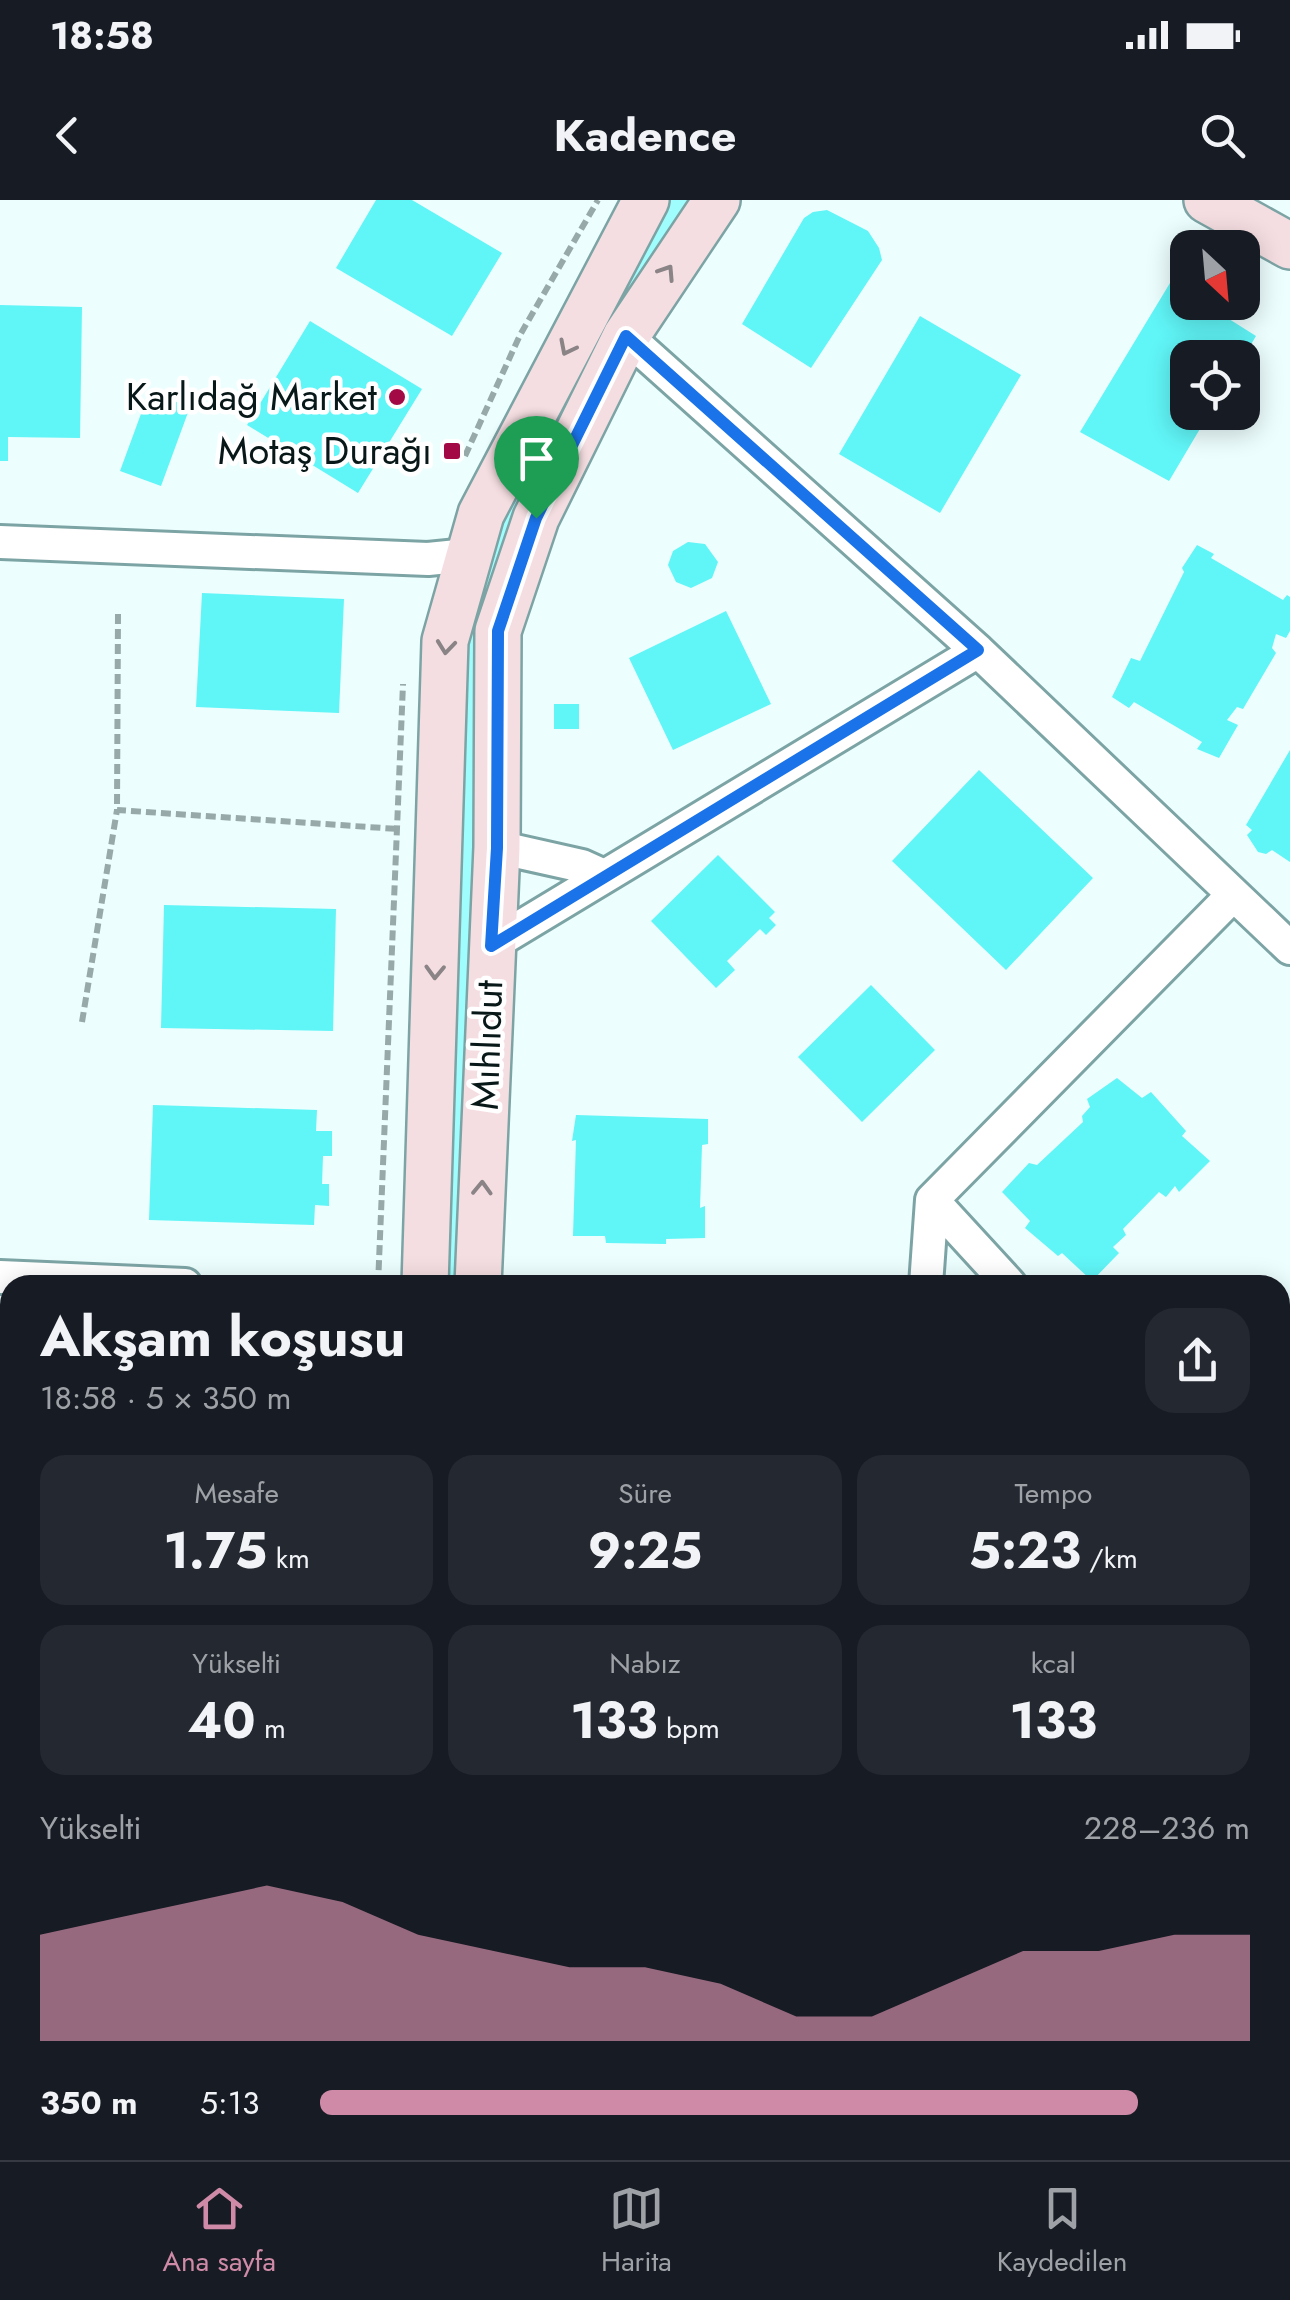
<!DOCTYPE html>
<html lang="tr">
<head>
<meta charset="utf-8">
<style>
	:root { --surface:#171b24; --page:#242831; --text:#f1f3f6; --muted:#9ea1a6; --line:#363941; --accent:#ce8aa6 }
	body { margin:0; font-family:Jost,sans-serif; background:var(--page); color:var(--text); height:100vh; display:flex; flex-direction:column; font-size:38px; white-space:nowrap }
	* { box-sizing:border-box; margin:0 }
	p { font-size:32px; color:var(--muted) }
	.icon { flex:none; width:55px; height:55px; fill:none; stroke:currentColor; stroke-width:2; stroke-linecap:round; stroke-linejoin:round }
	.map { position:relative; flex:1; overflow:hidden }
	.sheet { position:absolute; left:0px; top:1075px; width:1290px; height:885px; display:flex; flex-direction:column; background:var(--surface); border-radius:30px 30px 0 0; box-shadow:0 5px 25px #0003 }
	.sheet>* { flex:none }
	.needle { width:65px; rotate:154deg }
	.buttons { position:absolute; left:1170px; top:30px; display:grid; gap:20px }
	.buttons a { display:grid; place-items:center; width:90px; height:90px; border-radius:20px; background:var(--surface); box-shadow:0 5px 25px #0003; font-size:50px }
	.pin { position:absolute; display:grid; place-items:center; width:85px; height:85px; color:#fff; margin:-102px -42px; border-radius:50% 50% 50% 0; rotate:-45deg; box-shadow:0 0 10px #0007 }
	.pin .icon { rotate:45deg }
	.round { display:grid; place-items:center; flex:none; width:105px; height:105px; border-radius:30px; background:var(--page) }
	.headline { display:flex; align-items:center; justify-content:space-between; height:170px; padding:0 40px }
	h1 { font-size:55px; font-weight:700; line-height:75px }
	.metrics { display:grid; grid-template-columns:repeat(3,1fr); gap:15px; height:170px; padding:10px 40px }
	.metrics div { display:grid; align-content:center; border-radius:25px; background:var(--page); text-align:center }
	.metrics b { font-size:50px; font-weight:700 }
	.metrics small { font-size:28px; font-weight:400 }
	.metrics p { font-size:28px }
	.chart { height:280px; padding:20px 40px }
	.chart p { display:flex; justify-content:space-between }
	.chart svg { width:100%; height:180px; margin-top:10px; fill:var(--accent); opacity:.7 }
	ul { padding:0 40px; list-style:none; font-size:32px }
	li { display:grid; grid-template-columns:160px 120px 1fr; align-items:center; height:75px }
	li i { height:25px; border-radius:12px; background:var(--accent) }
	.status { display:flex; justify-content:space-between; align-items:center; height:70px; padding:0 50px; background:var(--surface); direction:ltr }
	.status svg { height:28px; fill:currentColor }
	header { display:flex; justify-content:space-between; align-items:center; height:130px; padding:0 40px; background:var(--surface); font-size:45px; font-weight:700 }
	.tabs { display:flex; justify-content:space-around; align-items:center; height:140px; border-top:2px solid var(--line); background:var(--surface); font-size:28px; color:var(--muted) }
	.tabs a { display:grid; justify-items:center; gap:5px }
	.tabs .on { color:var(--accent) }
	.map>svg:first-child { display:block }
	.green { fill:#a0fdfe }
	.building { fill:#60f5f7 }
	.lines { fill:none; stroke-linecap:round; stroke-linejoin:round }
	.street-casing { stroke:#7da4a5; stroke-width:38 }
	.secondary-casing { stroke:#7da4a5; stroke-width:50 }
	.path { stroke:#98a9a9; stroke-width:6; stroke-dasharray:10 5; stroke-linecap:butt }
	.street { stroke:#fff; stroke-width:32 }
	.secondary { stroke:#f5dee2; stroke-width:45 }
	.oneway { stroke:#8a8487 }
	.route-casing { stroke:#fff; stroke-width:20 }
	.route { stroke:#1a73e8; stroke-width:12 }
	.poi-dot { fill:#a30945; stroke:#fff; stroke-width:4 }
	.labels { text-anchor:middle; stroke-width:9; stroke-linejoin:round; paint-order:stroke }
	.poi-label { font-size:38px; fill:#081718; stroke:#fff; text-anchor:end }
	.street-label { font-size:38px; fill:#081718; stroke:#fff }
</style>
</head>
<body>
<div class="status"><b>18:58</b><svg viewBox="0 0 49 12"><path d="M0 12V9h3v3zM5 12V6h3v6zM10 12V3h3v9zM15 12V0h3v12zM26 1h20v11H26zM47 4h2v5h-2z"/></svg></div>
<header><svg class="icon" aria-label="back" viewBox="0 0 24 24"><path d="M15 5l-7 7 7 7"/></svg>Kadence<svg class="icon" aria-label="search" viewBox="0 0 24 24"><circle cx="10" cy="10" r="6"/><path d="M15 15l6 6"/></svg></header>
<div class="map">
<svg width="1290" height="1960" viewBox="0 0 1290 1960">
	<rect width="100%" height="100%" fill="#edfefe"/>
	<path class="green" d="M667,0H693L529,288L505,339L489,403L459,1085H441L463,463L496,324Z
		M912,1950H1147V1960H911Z"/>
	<path class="building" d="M376,0H412L502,53L452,136L336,68Z
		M827,10L868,31L879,48L882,60L811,168L742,124L804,18L813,12Z
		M1170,83L1188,94V102H1202L1256,136L1243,158H1188V212H1210L1169,281L1080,232Z
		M0,105L82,107L80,238L8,237V261H0Z
		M920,116L1021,175L940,313L839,254Z
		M310,121L422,189L358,293L247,225Z
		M149,192L190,207L161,286L120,271Z
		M688,342L705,344L718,362L712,378L691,388L676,382L668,365L673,351Z
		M1197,345L1214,354L1211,358L1283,400L1287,395L1290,397V431L1286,438L1276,434L1272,448L1276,453L1243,509L1237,507L1227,520L1238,525L1219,558L1197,549L1202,542L1134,502L1129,508L1112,497L1131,458L1140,461L1184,372L1182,368Z
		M202,393L344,399L339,513L196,507Z
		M726,411L771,504L673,550L629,458Z
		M554,504H579V529H554Z
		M1290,550V662L1272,650L1266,654L1258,652L1247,635L1252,630L1246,625Z
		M979,570L1093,678L1006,770L892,661Z
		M718,655L775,712L769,718L776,725L766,735L760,729L727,761L735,770L716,788L651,721Z
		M164,705L336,709L333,831L161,828Z
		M871,785L935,850L862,922L798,857Z
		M1117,878L1142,898L1151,892L1186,931L1182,936L1210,961L1179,992L1175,986L1166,997L1159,992L1123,1029L1126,1035L1113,1047L1119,1053L1092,1081L1062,1053L1058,1056L1025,1028L1030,1021L1002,992L1029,963L1037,965L1083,922L1082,916L1090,907L1087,899Z
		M153,905L317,910L316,931H332V956H323L322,984H329V1006L315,1005L314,1025L149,1020Z
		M576,915L708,919V944L702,945L700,1008L705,1006V1038L666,1039V1044L606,1043L605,1036H573L576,940L572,941Z
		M1280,1433L1290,1434V1475H1284V1499L1280,1498Z
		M1280,1504L1290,1505V1556L1280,1555Z
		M0,1578L10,1579V1657L0,1656Z
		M1280,1657H1285L1283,1744H1280Z
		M0,1685L10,1686V1832L0,1831Z
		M0,1882L10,1883V1950H34L33,1960H0Z
		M1280,1924L1286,1925L1285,1960H1198V1950H1280Z
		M528,1950H647L646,1960H528Z"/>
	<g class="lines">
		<defs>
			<path id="street" d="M626,136L978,451L1290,748
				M0,342L428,359L468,355
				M497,647L582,666L604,676
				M491,745L978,451
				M932,1000L1010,1085
				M0,1077L185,1085
				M926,1085L932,1000L1233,695
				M1280,1348L1290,1357
				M0,1506L10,1507
				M67,1960L68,1950
				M873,1960L874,1950
				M1168,1960V1950"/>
			<path id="secondary" d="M1207,0L1290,46
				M425,1085L445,441L481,314L646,0
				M478,1085L497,647L498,431L536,318L626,136L717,0
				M383,1960L386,1950
				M445,1960V1950"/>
		</defs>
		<use href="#street" class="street-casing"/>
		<use href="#secondary" class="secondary-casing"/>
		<path class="path" d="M465,256L520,135L598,0
			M118,414L117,610L398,629
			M82,822L117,610
			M378,1085L403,484"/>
		<use href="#street" class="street"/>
		<use href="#secondary" class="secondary"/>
	</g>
	<defs><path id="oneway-chevron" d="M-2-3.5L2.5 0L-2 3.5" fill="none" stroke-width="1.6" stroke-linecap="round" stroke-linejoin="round" transform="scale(2.5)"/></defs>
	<g class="oneway">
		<use href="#oneway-chevron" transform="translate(667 72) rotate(-57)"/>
		<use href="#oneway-chevron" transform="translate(567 148) rotate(117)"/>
		<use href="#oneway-chevron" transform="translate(446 447) rotate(96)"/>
		<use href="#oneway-chevron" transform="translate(435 772) rotate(92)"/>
		<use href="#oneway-chevron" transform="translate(482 988) rotate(-88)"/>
	</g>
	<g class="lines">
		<defs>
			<path id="route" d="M626,136L978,450L491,746L497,648L498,431L536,318Z"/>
		</defs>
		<use href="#route" class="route-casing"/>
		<use href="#route" class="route"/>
	</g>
	<g class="poi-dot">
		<circle cx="397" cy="197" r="10"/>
		<rect x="442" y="241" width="20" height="20" rx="5"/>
	</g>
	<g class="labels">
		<g class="poi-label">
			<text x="377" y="210">Karlıdağ Market</text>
			<text x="432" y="264">Motaş Durağı</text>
		</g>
		<g class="street-label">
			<text transform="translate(487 845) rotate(-88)" y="13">Mıhlıdut</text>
		</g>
	</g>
</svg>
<div class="buttons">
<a><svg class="needle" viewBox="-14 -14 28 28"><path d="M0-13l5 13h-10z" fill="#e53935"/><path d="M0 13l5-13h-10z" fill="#9ea1a6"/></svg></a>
<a><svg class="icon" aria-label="locate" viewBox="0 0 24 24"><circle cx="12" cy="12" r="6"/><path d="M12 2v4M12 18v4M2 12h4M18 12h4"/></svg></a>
</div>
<div class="pin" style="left:536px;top:318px;background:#1e9e55"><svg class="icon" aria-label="arrive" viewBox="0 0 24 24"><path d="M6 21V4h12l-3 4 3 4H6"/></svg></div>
<section class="sheet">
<div class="headline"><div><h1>Akşam koşusu</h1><p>18:58 · 5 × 350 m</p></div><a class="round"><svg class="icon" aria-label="share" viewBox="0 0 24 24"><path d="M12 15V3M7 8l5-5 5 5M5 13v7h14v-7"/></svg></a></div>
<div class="metrics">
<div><p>Mesafe</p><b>1.75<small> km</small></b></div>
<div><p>Süre</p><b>9:25</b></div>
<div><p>Tempo</p><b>5:23<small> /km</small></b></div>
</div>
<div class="metrics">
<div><p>Yükselti</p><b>40<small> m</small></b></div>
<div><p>Nabız</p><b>133<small> bpm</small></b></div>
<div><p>kcal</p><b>133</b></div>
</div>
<div class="chart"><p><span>Yükselti</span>228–236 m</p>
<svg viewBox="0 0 160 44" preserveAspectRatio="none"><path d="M0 44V18L10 14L20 10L30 6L40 10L50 18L60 22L70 26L80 26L90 30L100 38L110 38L120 30L130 22L140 22L150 18L160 18V44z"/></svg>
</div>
<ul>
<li><b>350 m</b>5:13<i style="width:88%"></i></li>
</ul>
</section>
</div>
<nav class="tabs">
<a class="on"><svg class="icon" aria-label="home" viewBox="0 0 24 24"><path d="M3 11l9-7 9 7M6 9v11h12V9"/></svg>Ana sayfa</a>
<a><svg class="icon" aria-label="map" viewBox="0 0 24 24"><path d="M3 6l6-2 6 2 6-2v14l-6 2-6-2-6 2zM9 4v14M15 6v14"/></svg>Harita</a>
<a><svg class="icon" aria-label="saved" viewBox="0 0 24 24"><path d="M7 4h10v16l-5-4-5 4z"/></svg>Kaydedilen</a>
</nav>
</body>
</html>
